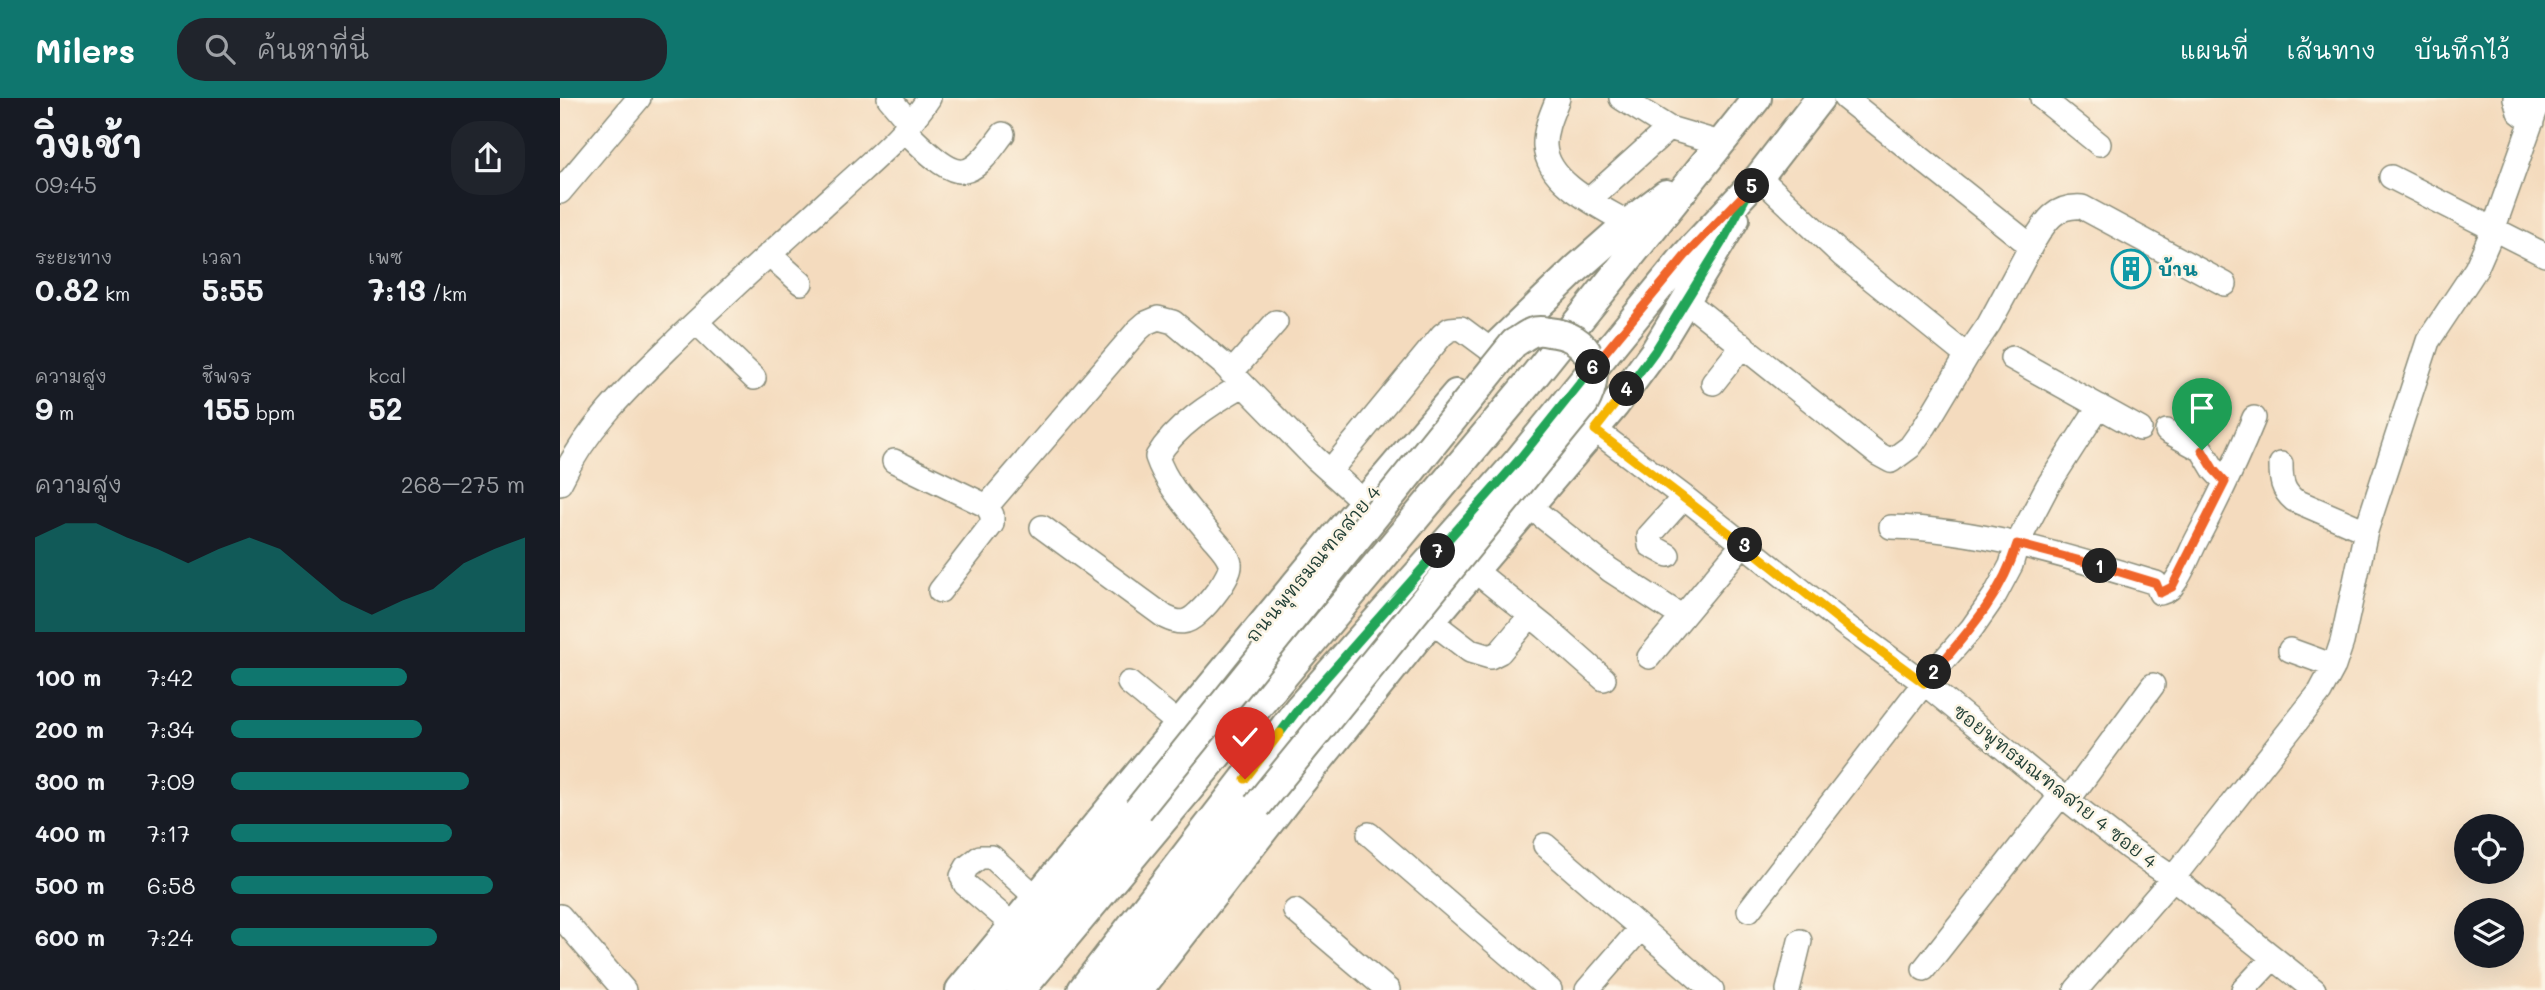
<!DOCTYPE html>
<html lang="th">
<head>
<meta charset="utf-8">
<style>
	:root { --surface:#171b24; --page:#20242c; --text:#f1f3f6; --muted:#9ea1a6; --accent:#0f766e }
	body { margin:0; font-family:Mali,"Playpen Sans Thai",sans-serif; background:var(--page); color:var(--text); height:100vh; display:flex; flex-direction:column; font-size:26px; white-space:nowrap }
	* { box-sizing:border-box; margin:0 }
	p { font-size:23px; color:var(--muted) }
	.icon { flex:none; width:38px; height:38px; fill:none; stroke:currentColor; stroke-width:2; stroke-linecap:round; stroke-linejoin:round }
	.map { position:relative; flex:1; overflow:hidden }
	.side { display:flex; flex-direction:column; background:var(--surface); width:560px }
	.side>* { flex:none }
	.controls { position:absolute; left:1894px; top:716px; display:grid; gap:14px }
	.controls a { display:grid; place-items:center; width:70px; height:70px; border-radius:50%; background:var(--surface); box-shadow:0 7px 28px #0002; font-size:35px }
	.pin { position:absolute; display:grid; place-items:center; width:60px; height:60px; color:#fff; margin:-72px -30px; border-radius:50% 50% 50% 0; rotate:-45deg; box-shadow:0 0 7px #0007 }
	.pin .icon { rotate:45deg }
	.km { position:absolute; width:35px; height:35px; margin:-18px; border-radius:50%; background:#222; color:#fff; font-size:19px; line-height:35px; text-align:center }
	.round { display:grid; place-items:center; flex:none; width:74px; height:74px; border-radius:28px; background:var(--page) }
	.overview { display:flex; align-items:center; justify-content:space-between; height:119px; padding:0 35px }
	h1 { font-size:38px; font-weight:800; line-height:52px }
	.stats { display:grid; grid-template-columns:repeat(3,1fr); gap:10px; height:119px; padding:7px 35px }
	.stats div { display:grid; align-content:center }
	.stats b { font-size:30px; font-weight:800 }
	.stats small { font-size:19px; font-weight:400 }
	.stats p { font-size:19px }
	.chart { height:196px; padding:14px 35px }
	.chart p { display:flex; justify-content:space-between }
	.chart svg { width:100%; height:126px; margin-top:7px; fill:var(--accent); opacity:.7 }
	ul { padding:0 35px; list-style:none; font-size:23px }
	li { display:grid; grid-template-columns:112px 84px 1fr; align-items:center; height:52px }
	li i { height:18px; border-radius:9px; background:var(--accent) }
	header { display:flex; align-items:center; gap:42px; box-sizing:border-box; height:98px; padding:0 35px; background:var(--accent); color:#fff }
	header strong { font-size:33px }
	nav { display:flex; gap:38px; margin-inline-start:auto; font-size:24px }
	.search { width:490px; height:63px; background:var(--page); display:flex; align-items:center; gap:18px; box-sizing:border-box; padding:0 24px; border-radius:28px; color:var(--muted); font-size:26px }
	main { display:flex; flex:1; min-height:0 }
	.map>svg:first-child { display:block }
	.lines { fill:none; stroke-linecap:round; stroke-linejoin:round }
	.minor-casing { stroke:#8a8c79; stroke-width:26 }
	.major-casing { stroke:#8a8c79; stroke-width:32 }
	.minor { stroke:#fff; stroke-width:23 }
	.major { stroke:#fff; stroke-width:28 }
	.major-bridge-casing { stroke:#8a8c79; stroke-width:32; stroke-linecap:butt }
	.major-bridge { stroke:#fff; stroke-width:28 }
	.split-1-casing { stroke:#fff; stroke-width:14 }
	.split-2-casing { stroke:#fff; stroke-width:14 }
	.split-3-casing { stroke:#fff; stroke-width:14 }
	.split-4-casing { stroke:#fff; stroke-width:14 }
	.split-5-casing { stroke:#fff; stroke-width:14 }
	.split-6-casing { stroke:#fff; stroke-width:14 }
	.split-7-casing { stroke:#fff; stroke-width:14 }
	.split-8-casing { stroke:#fff; stroke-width:14 }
	.split-9-casing { stroke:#fff; stroke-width:14 }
	.split-1 { stroke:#f0652b; stroke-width:9 }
	.split-2 { stroke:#f0652b; stroke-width:9 }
	.split-3 { stroke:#f5b400; stroke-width:9 }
	.split-4 { stroke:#f5b400; stroke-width:9 }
	.split-5 { stroke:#22a559; stroke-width:9 }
	.split-6 { stroke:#f0652b; stroke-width:9 }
	.split-7 { stroke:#22a559; stroke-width:9 }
	.split-8 { stroke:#22a559; stroke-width:9 }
	.split-9 { stroke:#f5b400; stroke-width:9 }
	.labels { text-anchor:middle; stroke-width:5; stroke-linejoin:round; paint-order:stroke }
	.culture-label { font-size:19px; font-weight:bold; fill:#0d838f; stroke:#fcf5e5; text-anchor:start }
	.street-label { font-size:19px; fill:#1f3d34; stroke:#fcf5e5 }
</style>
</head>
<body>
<header>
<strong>Milers</strong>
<div class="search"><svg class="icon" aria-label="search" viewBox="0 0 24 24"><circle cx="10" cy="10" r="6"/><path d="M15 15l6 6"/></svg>ค้นหาที่นี่</div>
<nav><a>แผนที่</a><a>เส้นทาง</a><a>บันทึกไว้</a></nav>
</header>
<main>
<section class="side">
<div class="overview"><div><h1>วิ่งเช้า</h1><p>09:45</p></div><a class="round"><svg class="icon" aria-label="share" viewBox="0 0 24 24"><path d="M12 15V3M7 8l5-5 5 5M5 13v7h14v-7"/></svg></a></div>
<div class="stats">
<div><p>ระยะทาง</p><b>0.82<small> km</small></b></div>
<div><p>เวลา</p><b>5:55</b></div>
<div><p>เพซ</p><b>7:13<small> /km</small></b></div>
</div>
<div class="stats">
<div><p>ความสูง</p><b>9<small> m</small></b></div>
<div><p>ชีพจร</p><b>155<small> bpm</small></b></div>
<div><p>kcal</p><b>52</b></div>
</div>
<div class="chart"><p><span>ความสูง</span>268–275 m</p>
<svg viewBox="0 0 160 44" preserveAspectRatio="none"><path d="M0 44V11L10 6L20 6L30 11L40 15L50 20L60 15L70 11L80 15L90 24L100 33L110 38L120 33L130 29L140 20L150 15L160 11V44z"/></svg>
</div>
<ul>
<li><b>100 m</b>7:42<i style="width:60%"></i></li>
<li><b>200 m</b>7:34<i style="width:65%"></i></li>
<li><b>300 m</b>7:09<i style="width:81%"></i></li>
<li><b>400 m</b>7:17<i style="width:75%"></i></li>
<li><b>500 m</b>6:58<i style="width:89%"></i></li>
<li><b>600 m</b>7:24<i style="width:70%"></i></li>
</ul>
</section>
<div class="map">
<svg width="1985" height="892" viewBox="0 0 1985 892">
	<rect width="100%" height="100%" fill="#fcf5e5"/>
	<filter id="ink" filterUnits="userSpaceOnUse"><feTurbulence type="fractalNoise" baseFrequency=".0143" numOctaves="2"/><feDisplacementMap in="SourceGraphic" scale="14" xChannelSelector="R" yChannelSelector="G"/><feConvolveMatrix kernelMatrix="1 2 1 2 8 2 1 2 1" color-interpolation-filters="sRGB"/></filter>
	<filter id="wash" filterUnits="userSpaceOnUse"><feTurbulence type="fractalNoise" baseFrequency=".00686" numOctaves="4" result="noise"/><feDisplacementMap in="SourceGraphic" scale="28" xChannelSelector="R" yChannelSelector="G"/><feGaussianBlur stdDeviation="1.57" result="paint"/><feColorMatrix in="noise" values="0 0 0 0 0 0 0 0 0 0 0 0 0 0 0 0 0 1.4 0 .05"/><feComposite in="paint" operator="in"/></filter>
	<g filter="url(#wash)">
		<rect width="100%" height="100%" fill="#f4dbbe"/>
	</g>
	<g filter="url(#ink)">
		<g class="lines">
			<defs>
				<path id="minor" d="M329,0L350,25
					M998,0C992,15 984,32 985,48C987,85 1041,109 1068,125
					M1061,0L1109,30L1160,45
					M1285,0L1471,148C1484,126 1493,107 1522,109L1665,186
					M1482,0L1539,46
					M1955,0L1959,14L1972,24
					M344,32C358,44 388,80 408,72C422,67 434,47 443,36
					M1199,79L1283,158L1407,258
					M1831,79L1985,157
					M0,94L79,0
					M1029,102L1109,30
					M209,156L241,185
					M1126,203L1318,356L1331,363L1350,349L1365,328L1407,258L1429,226L1471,148
					M136,224L194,280
					M1452,260L1580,331
					M671,275L716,224
					M1153,285L1183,247
					M1035,332L1124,399L1289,530L1364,585L1501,697L1569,750L1613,780L1754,892
					M1607,333L1642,352L1654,372L1665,384
					M334,363L427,408L578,232L586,225L598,220L613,224L662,265L755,360L804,404
					M1721,366C1721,382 1722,392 1734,402L1806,433
					M770,373L882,237L890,231L901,230L932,253
					M0,385C27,328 72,286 117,242C169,192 223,144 277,95C309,65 345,37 369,0
					M969,408L1050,472L1121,518
					M482,429L605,519C619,526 627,526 638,515C647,507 672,478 670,466C669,457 658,446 652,439C633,415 607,389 597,359C615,328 652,305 683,287
					M1331,429C1421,431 1510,459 1596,485L1600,495C1606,493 1610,492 1613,487C1623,474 1629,457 1636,443C1657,403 1677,362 1694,320
					M1108,457L1090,447L1089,438L1124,399
					M914,472L985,529L1044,581
					M380,493L432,426V417L427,408
					M871,523L910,553L930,559L940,554L971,517
					M1730,552L1774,568
					M1089,559L1183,446
					M569,585L620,627
					M1509,701L1593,587
					M809,736L990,892
					M985,747L1152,892
					M1189,812L1364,585L1412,530L1435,497L1451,467L1457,446L1487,389L1539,308
					M735,813L828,892
					M0,818L64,892
					M454,828L405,786L402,778L407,769L420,759H432L477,800
					M1364,871L1501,697
					M1027,892L1080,831
					M1228,892L1240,843
					M1516,892L1613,780L1760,594L1774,568L1782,544L1806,433L1868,243L1916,171L1933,132L1980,0
					M1683,892L1713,860"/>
				<path id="major" d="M933,251L1016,171L1068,125L1106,96
					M400,892L777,436L896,296
					M430,892L578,712
					M461,892L975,277L1197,0
					M522,892L739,610L957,364L1125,158L1199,79L1260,0
					M552,892L697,708
					M579,892L730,698L871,523L1055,307L1095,253L1175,121"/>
			</defs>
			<use href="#minor" class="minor-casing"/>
			<use href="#major" class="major-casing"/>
			<use href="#minor" class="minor"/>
			<use href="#major" class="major"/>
			<defs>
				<path id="major-bridge" d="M578,712L954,245C960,242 967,236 973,234C978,232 984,233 989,234C1031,238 1043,272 1024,306L697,708"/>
			</defs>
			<use href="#major-bridge" class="major-bridge-casing"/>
			<use href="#major-bridge" class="major-bridge"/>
		</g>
	</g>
	<g class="lines" filter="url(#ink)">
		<defs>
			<path id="split-1" d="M1540,468L1596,485L1600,495L1612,489L1665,384L1654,372L1642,352"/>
			<path id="split-2" d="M1374,574C1408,534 1442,497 1457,446L1540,468"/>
			<path id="split-3" d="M1185,447L1289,530L1364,585L1374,574"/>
			<path id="split-4" d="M1067,291L1035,332L1185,447"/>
			<path id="split-5" d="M1067,291L1095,253L1164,141L1192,88"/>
			<path id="split-6" d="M1033,269L1125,158L1192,88"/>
			<path id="split-7" d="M878,453L957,364L1033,269"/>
			<path id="split-8" d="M720,635L739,610L878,453"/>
			<path id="split-9" d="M685,681L720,635"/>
		</defs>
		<use href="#split-1" class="split-1-casing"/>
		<use href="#split-2" class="split-2-casing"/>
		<use href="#split-3" class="split-3-casing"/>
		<use href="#split-4" class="split-4-casing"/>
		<use href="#split-5" class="split-5-casing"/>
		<use href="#split-6" class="split-6-casing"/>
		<use href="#split-7" class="split-7-casing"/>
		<use href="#split-8" class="split-8-casing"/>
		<use href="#split-9" class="split-9-casing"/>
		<use href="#split-1" class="split-1"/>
		<use href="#split-2" class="split-2"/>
		<use href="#split-3" class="split-3"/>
		<use href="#split-4" class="split-4"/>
		<use href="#split-5" class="split-5"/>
		<use href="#split-6" class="split-6"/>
		<use href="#split-7" class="split-7"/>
		<use href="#split-8" class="split-8"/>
		<use href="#split-9" class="split-9"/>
	</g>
	<defs>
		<symbol id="building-ring" viewBox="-11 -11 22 22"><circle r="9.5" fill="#fcf5e5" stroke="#0f9aa8" stroke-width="1.5"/><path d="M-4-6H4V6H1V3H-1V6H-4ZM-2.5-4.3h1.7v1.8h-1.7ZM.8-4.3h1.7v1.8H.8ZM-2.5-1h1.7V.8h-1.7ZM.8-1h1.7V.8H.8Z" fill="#0f9aa8"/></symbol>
	</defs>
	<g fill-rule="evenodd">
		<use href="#building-ring" x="1549" y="149" width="44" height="44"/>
	</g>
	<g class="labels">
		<g class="culture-label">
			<text x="1598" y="178">บ้าน</text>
		</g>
		<g class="street-label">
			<text transform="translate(753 466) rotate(-50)" y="7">ถนนพุทธมณฑลสาย 4</text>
			<text transform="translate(1495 688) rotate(38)" y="7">ซอยพุทธมณฑลสาย 4 ซอย 4</text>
		</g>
	</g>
</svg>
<div class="controls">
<a><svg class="icon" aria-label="locate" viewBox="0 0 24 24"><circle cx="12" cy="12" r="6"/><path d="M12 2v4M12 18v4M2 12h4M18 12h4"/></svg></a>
<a><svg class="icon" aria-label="layers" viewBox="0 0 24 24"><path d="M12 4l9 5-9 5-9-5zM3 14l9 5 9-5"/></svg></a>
</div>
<div class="pin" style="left:1642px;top:352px;background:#1e9e55"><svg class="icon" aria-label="arrive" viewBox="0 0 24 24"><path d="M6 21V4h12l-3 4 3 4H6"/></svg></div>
<div class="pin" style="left:685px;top:681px;background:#d93025"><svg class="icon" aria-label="check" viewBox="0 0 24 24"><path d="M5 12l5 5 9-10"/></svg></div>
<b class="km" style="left:1540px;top:468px">1</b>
<b class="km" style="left:1374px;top:574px">2</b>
<b class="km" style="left:1185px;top:447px">3</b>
<b class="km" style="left:1067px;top:291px">4</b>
<b class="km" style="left:1192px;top:88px">5</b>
<b class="km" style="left:1033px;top:269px">6</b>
<b class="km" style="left:878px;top:453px">7</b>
</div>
</main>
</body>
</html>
